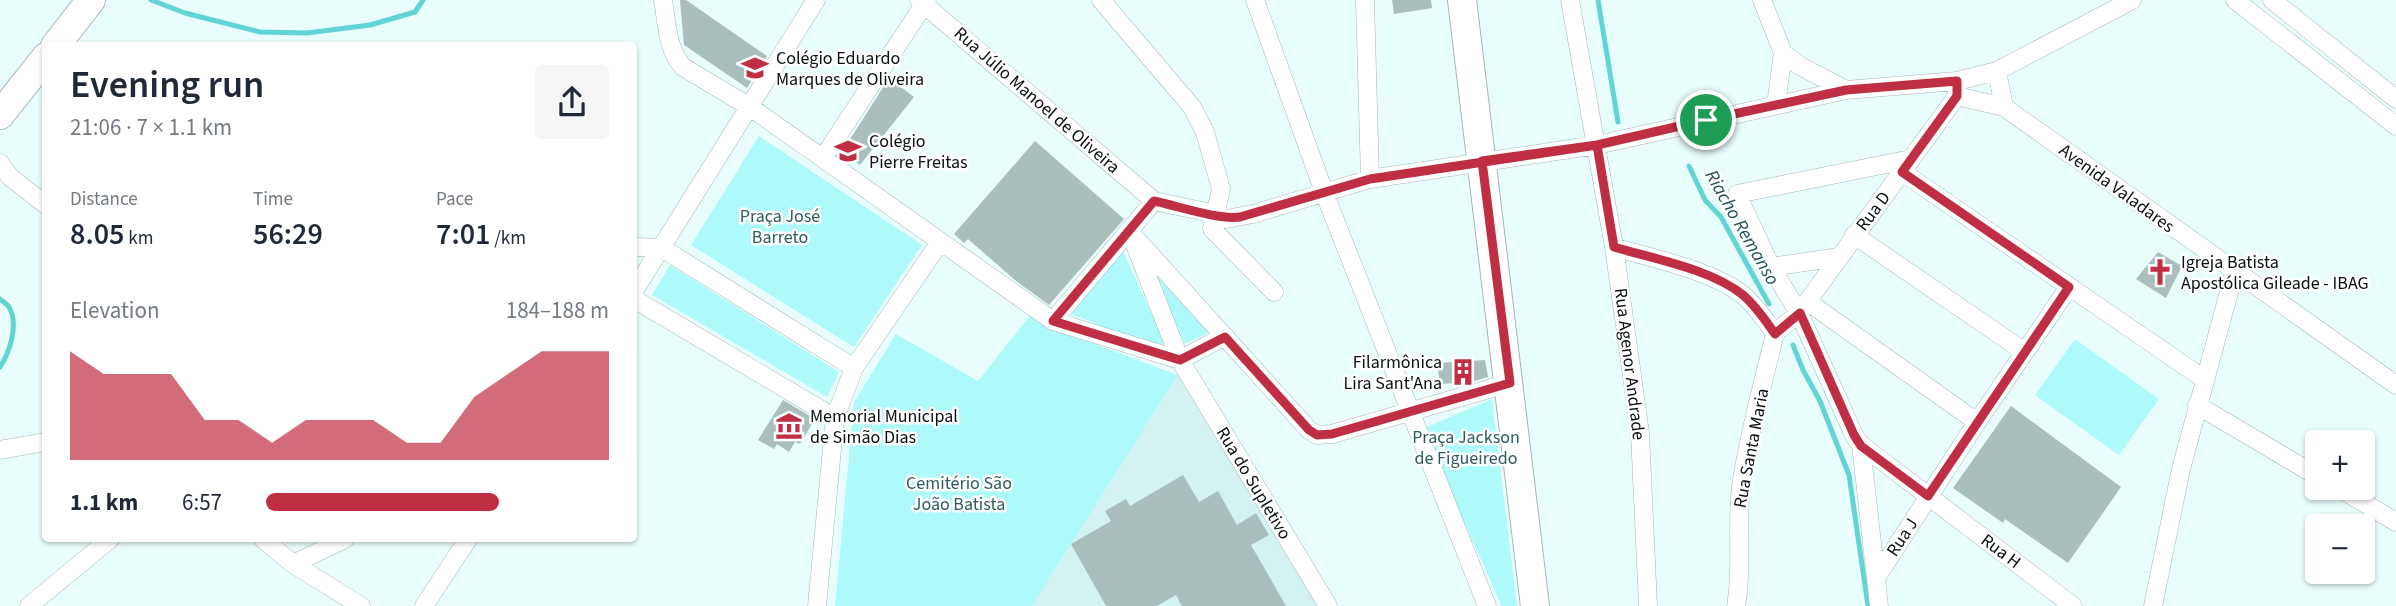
<!DOCTYPE html>
<html lang="en">
<head>
<meta charset="utf-8">
<style>
	:root { --surface:#fff; --page:#f6f6f7; --text:#1f2937; --muted:#747a83; --accent:#bf2e43 }
	body { margin:0; font-family:"Source Sans 3",sans-serif; background:var(--page); color:var(--text); height:100vh; display:flex; flex-direction:column; font-size:26px; white-space:nowrap }
	* { box-sizing:border-box; margin:0 }
	p { font-size:23px; color:var(--muted) }
	.icon { flex:none; width:38px; height:38px; fill:none; stroke:currentColor; stroke-width:2; stroke-linecap:round; stroke-linejoin:round }
	.map { position:relative; flex:1; overflow:hidden }
	.panel { position:absolute; left:42px; top:42px; width:595px; height:500px; display:flex; flex-direction:column; background:var(--surface); border-radius:7px; box-shadow:0 2px 5px #0004 }
	.panel>* { flex:none }
	.buttons { position:absolute; left:2305px; top:430px; display:grid; gap:14px }
	.buttons a { display:grid; place-items:center; width:70px; height:70px; border-radius:7px; background:var(--surface); box-shadow:0 2px 5px #0004; font-size:35px }
	.pin { position:absolute; display:grid; place-items:center; width:60px; height:60px; color:#fff; margin:-30px; border:4px solid #fff; border-radius:50%; box-shadow:0 2px 7px #0007 }
	.round { display:grid; place-items:center; flex:none; width:74px; height:74px; border-radius:7px; background:var(--page) }
	.headline { display:flex; align-items:center; justify-content:space-between; height:119px; padding:0 28px }
	h1 { font-size:38px; font-weight:600; line-height:52px }
	.figures { display:grid; grid-template-columns:repeat(3,1fr); gap:10px; height:119px; padding:7px 28px }
	.figures div { display:grid; align-content:center }
	.figures b { font-size:30px; font-weight:600 }
	.figures small { font-size:19px; font-weight:400 }
	.figures p { font-size:19px }
	.chart { height:196px; padding:14px 28px }
	.chart p { display:flex; justify-content:space-between }
	.chart svg { width:100%; height:126px; margin-top:7px; fill:var(--accent); opacity:.7 }
	ul { padding:0 28px; list-style:none; font-size:23px }
	li { display:grid; grid-template-columns:112px 84px 1fr; align-items:center; height:52px }
	li i { height:18px; border-radius:9px; background:var(--accent) }
	.map>svg:first-child { display:block }
	.built { fill:#d5f2f2 }
	.green { fill:#aefafb }
	.lines { fill:none; stroke-linecap:round; stroke-linejoin:round }
	.stream { stroke:#62d4d6; stroke-width:5 }
	.building { fill:#abbebe }
	.street-casing { stroke:#a4b7b7; stroke-width:19 }
	.primary-casing { stroke:#a4b7b7; stroke-width:30 }
	.street { stroke:#fff; stroke-width:18 }
	.primary { stroke:#fff; stroke-width:28 }
	.route-casing { stroke:#fff; stroke-width:14 }
	.route { stroke:#bf2e43; stroke-width:9 }
	.labels { text-anchor:middle; stroke-width:5; stroke-linejoin:round; paint-order:stroke }
	.poi-label { font-size:18px; fill:#0a1011; stroke:#fff; text-anchor:start }
	.street-label { font-size:18px; fill:#0a1011; stroke:#fff }
	.park-label { font-size:18px; fill:#2c5d5e; stroke:#fff }
	.water-label { font-size:19px; font-style:italic; fill:#215354; stroke:#fff }
</style>
</head>
<body>
<div class="map">
<svg width="2396" height="606" viewBox="0 0 2396 606">
	<rect width="100%" height="100%" fill="#eafdfd"/>
	<path class="built" d="M1178,375L1318,606H1032Z"/>
	<path class="green" d="M759,136L922,245L854,347L691,245Z
		M1123,251L1164,341L1159,349L1071,314Z
		M670,265L839,372L827,397L652,295Z
		M1160,270L1212,331L1185,344L1152,277Z
		M1032,313L1049,327L1178,375L1032,606H835L854,402L896,334L978,381Z
		M2075,339L2159,399L2119,455L2035,395Z
		M1492,399L1517,606H1502L1422,429Z"/>
	<g class="lines">
		<path class="stream" d="M151,0L185,13L260,32L307,33L370,25L415,12L423,0
			M1598,0L1618,122
			M1689,166L1705,200L1721,217L1769,304
			M0,299C3,302 7,304 9,307C19,324 10,352 0,367
			M1793,345L1803,370L1820,401L1849,475L1868,606"/>
	</g>
	<path class="building" d="M680,0H686L767,56L747,88L684,45Z
		M1392,0H1431L1432,8L1394,14Z
		M889,78L914,97L860,165L842,152Z
		M1035,141L1124,219L1049,305L1016,281L968,239L964,243L954,234Z
		M2158,252L2182,266L2166,298L2136,279Z
		M1485,360L1488,377L1471,382L1440,384L1437,363Z
		M783,400L815,419L800,444L795,442L789,452L777,444L774,449L758,440Z
		M2011,406L2121,487L2068,563L2005,519L2003,523L1953,488Z
		M1183,475L1199,502L1218,491L1237,525L1256,513L1269,535L1251,545L1286,606H1182L1176,595L1157,606H1106L1071,544L1111,521L1105,511L1126,499L1130,506Z"/>
	<g class="lines">
		<defs>
			<path id="street" d="M663,0C667,23 667,49 683,67L750,107L1053,321L1180,360L1225,336
				M919,0L1154,201L1216,214L1226,219L1253,214L1370,179L1597,145L1846,90L1957,81L1997,71L2132,0
				M1101,0L1192,107L1205,132L1221,189L1212,229L1274,292
				M1255,0L1324,192L1487,606
				M1365,0L1370,179
				M1570,0L1614,247L1640,433L1648,606
				M1762,0L1783,53L1776,105
				M2235,0L2396,126
				M2272,0L2396,99
				M1783,53L1800,66L1846,90
				M1997,71L2004,107L2396,385
				M1957,96L2004,107
				M823,158L927,0
				M1911,159L1737,194L1771,267L1799,313L1854,435L1861,445L2073,606
				M0,163L10,177L46,205
				M1902,172L2204,379
				M1130,232L1309,430L1317,435L1332,434L1510,383
				M1854,235L2025,352
				M1134,242L1180,360L1328,606
				M634,247L662,248L854,368
				M1614,247C1654,259 1711,270 1743,295C1756,306 1765,320 1775,333
				M1771,267L1839,257
				M634,291L816,0
				M634,299L835,418
				M1808,302L1977,422
				M1053,321L1154,201
				M1775,333L1799,313L1957,96V81
				M2197,405L2317,476
				M1861,445L1879,606
				M0,450L46,442
				M2339,488L2396,522
				M263,539L293,564L361,606
				M293,564L345,539
				M1876,578L1977,422L2069,287
				M29,606L110,539
				M424,606L468,539
				M817,606L835,418L854,368L940,242
				M1736,606C1743,567 1736,527 1741,487C1748,436 1763,384 1775,333
				M2153,606L2181,469L2235,270"/>
			<path id="primary" d="M1462,0L1535,606
				M55,46L91,0
				M0,115L46,57"/>
		</defs>
		<use href="#street" class="street-casing"/>
		<use href="#primary" class="primary-casing"/>
		<use href="#street" class="street"/>
		<use href="#primary" class="primary"/>
	</g>
	<g class="lines">
		<defs>
			<path id="route" d="M1706,120L1597,145L1370,179L1240,217C1218,220 1178,206 1154,201L1053,321L1180,360L1225,337L1309,430L1317,435L1332,434L1510,383L1482,161L1597,145L1614,247C1654,259 1711,269 1743,295C1756,306 1765,320 1775,334L1800,313L1854,435L1861,446L1928,496L2069,287L1902,172L1957,96V81L1846,90L1706,120"/>
		</defs>
		<use href="#route" class="route-casing"/>
		<use href="#route" class="route"/>
	</g>
	<defs>
		<symbol id="school-bare" viewBox="-9 -9 18 18"><path d="M0-5L7-2L0 1L-7-2ZM-4 1L0 2.5L4 1V4Q0 6-4 4Z" fill="#bf2e43" stroke="#fff" stroke-width="2.5" paint-order="stroke"/></symbol>
		<symbol id="church-bare" viewBox="-9 -9 18 18"><path d="M-1.2-6h2.4v3.5h3.3v2.4h-3.3V6h-2.4V-.1h-3.3v-2.4h3.3Z" fill="#bf2e43" stroke="#fff" stroke-width="2.5" paint-order="stroke"/></symbol>
		<symbol id="building-bare" viewBox="-9 -9 18 18"><path d="M-4-6H4V6H1V3H-1V6H-4ZM-2.5-4.3h1.7v1.8h-1.7ZM.8-4.3h1.7v1.8H.8ZM-2.5-1h1.7V.8h-1.7ZM.8-1h1.7V.8H.8Z" fill="#bf2e43" stroke="#fff" stroke-width="2.5" paint-order="stroke"/></symbol>
		<symbol id="museum-bare" viewBox="-9 -9 18 18"><path d="M0-6L6-3V-2H-6V-3ZM-5-1h2V3h-2ZM-1-1h2V3h-2ZM3-1h2V3H3ZM-6 4H6V6H-6Z" fill="#bf2e43" stroke="#fff" stroke-width="2.5" paint-order="stroke"/></symbol>
	</defs>
	<g fill-rule="evenodd">
		<use href="#school-bare" x="736" y="49" width="38" height="38"/>
		<use href="#school-bare" x="829" y="132" width="38" height="38"/>
		<use href="#church-bare" x="2141" y="253" width="38" height="38"/>
		<use href="#building-bare" x="1444" y="353" width="38" height="38"/>
		<use href="#museum-bare" x="770" y="407" width="38" height="38"/>
	</g>
	<g class="labels">
		<g class="poi-label">
			<text x="776" y="64">Colégio Eduardo<tspan x="776" dy="21">Marques de Oliveira</tspan></text>
			<text x="869" y="147">Colégio<tspan x="869" dy="21">Pierre Freitas</tspan></text>
			<text x="2181" y="268">Igreja Batista<tspan x="2181" dy="21">Apostólica Gileade - IBAG</tspan></text>
			<text x="1442" y="368" text-anchor="end">Filarmônica<tspan x="1442" dy="21">Lira Sant'Ana</tspan></text>
			<text x="810" y="422">Memorial Municipal<tspan x="810" dy="21">de Simão Dias</tspan></text>
		</g>
		<g class="street-label">
			<text transform="translate(1037 100) rotate(41)" y="6">Rua Júlio Manoel de Oliveira</text>
			<text transform="translate(2117 188) rotate(36)" y="6">Avenida Valadares</text>
			<text transform="translate(1873 211) rotate(-53)" y="6">Rua D</text>
			<text transform="translate(1630 364) rotate(83)" y="6">Rua Agenor Andrade</text>
			<text transform="translate(1751 448) rotate(-79)" y="6">Rua Santa Maria</text>
			<text transform="translate(1254 483) rotate(59)" y="6">Rua do Supletivo</text>
			<text transform="translate(1902 537) rotate(-57)" y="6">Rua J</text>
			<text transform="translate(2001 551) rotate(37)" y="6">Rua H</text>
		</g>
		<g class="park-label">
			<text x="780" y="222">Praça José<tspan x="780" dy="21">Barreto</tspan></text>
			<text x="1466" y="443">Praça Jackson<tspan x="1466" dy="21">de Figueiredo</tspan></text>
			<text x="959" y="489">Cemitério São<tspan x="959" dy="21">João Batista</tspan></text>
		</g>
		<g class="water-label">
			<text transform="translate(1743 227) rotate(60)" y="7">Riacho Remanso</text>
		</g>
	</g>
</svg>
<div class="buttons">
<a>+</a>
<a>−</a>
</div>
<div class="pin" style="left:1706px;top:120px;background:#1e9e55"><svg class="icon" aria-label="arrive" viewBox="0 0 24 24"><path d="M6 21V4h12l-3 4 3 4H6"/></svg></div>
<section class="panel">
<div class="headline"><div><h1>Evening run</h1><p>21:06 · 7 × 1.1 km</p></div><a class="round"><svg class="icon" aria-label="share" viewBox="0 0 24 24"><path d="M12 15V3M7 8l5-5 5 5M5 13v7h14v-7"/></svg></a></div>
<div class="figures">
<div><p>Distance</p><b>8.05<small> km</small></b></div>
<div><p>Time</p><b>56:29</b></div>
<div><p>Pace</p><b>7:01<small> /km</small></b></div>
</div>
<div class="chart"><p><span>Elevation</span>184–188 m</p>
<svg viewBox="0 0 160 44" preserveAspectRatio="none"><path d="M0 44V6L10 14L20 14L30 14L40 30L50 30L60 38L70 30L80 30L90 30L100 38L110 38L120 22L130 14L140 6L150 6L160 6V44z"/></svg>
</div>
<ul>
<li><b>1.1 km</b>6:57<i style="width:68%"></i></li>
</ul>
</section>
</div>
</body>
</html>
